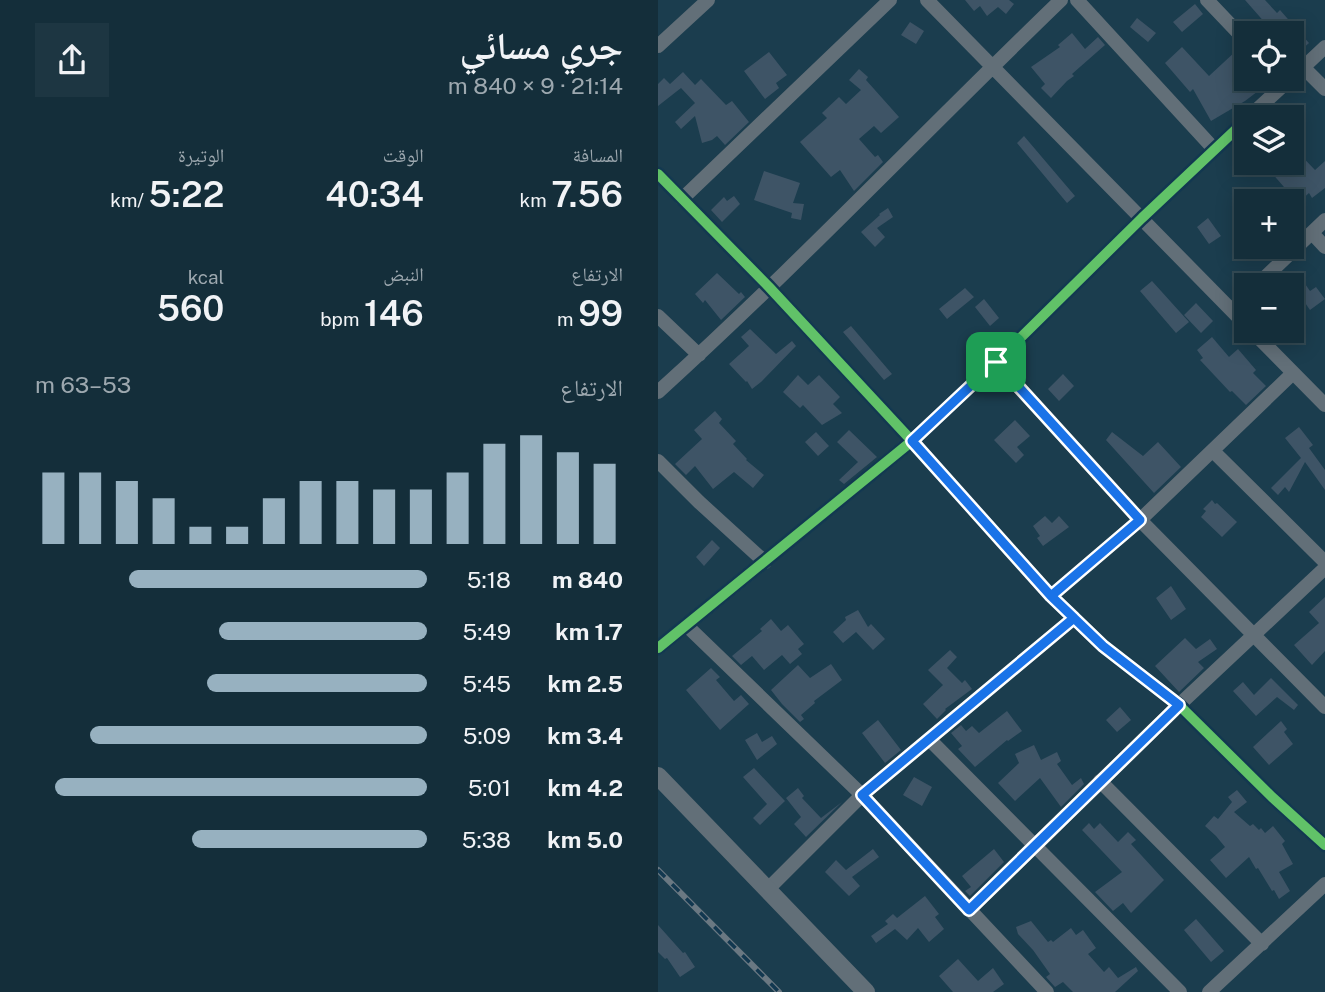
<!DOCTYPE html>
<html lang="ar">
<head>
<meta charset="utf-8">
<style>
	:root { --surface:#142e3a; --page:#1d3642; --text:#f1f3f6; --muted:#9da8af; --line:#334a54; --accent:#97b1c0 }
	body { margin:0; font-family:"Public Sans","Noto Naskh Arabic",sans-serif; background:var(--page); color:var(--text); direction:rtl; height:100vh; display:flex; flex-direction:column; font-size:26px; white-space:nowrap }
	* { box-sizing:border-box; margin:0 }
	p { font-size:23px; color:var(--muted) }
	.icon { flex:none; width:38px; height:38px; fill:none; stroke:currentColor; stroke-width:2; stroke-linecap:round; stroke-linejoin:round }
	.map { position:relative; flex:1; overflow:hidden; direction:ltr }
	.side { display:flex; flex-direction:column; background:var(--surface); width:658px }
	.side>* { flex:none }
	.buttons { position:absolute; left:576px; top:21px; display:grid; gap:14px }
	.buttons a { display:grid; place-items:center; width:70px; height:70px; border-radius:0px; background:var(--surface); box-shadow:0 4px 18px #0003,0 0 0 2px var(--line); font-size:35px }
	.pin { position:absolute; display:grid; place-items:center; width:60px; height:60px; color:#fff; margin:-30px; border-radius:14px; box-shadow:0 4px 10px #0006 }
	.round { display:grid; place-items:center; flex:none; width:74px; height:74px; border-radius:0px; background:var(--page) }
	.head { display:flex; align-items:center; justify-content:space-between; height:119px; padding:0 35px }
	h1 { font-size:38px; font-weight:600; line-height:52px }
	.stats { display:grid; grid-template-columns:repeat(3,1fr); gap:10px; height:119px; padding:7px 35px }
	.stats div { display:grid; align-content:center }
	.stats b { font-size:35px; font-weight:600 }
	.stats small { font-size:19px; font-weight:400 }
	.stats p { font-size:19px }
	.chart { height:196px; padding:14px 35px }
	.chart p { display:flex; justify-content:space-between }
	.chart svg { width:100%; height:126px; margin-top:7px; stroke:var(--accent); stroke-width:6 }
	ul { padding:0 35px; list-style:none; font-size:23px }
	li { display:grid; grid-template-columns:112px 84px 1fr; align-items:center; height:52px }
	li i { height:18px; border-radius:9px; background:var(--accent) }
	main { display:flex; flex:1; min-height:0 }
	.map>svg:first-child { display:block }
	.building { fill:#3e5466 }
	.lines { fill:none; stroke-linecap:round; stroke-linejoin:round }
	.minor { stroke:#626f78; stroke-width:14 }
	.tertiary { stroke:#626f78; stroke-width:18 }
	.rail-casing { stroke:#6a7882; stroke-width:6 }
	.rail { stroke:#123850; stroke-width:3.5; stroke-dasharray:10; stroke-linecap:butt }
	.cycleway-casing { stroke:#123850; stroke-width:15 }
	.cycleway { stroke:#61c268; stroke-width:10 }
	.route-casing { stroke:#fff; stroke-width:14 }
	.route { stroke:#1a73e8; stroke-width:9 }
</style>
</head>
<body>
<main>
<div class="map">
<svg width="667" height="992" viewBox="0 0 667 992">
	<rect width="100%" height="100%" fill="#1b3d4e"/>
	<path class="building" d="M307,0H351L356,4L348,14L340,7L329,16L322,6L316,11Z
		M587,0H607L619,13L622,10L651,43L634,58V33H616Z
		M537,4L545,14L524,32L515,22Z
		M479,18L498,33L490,42L472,27Z
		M252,22L266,31L258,44L243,35Z
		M414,33L427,49L440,37L447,45L414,74L416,76L409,81L393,98L383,88L387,84L373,67L402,47L400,45Z
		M524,47L551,76L579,50L588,60V79H616L587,101L553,121L535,89L532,92L507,63Z
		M111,52L129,75L118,83L121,88L107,99L86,71Z
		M201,69L210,77L208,80L241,117L223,133L216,126L201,139L217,157L220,155L225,162L196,191L182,170L173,177L142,142L169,118L164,113L181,97L188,104L203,90L191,80Z
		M25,72L37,85L43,79L68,105L74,101L91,122L67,145L59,136L54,140L44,143L37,116L23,129L17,122L37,103L23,88L0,106V84L6,78L12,84Z
		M366,136L417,196L409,203L359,143Z
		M634,146L657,170L667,161V188L654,198L651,193L634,208V201H611L626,187L605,163H634Z
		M106,171L142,183L135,203L146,204L143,220L133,218L134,213L96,200Z
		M76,196L82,204L64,222L53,210L66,197L69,201Z
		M230,208L235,217L219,228L227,237L217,247L203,232L222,215L221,214Z
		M550,218L563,236L551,244L539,227Z
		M59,273L81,294L83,292L87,297L63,320L47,300L45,303L37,294Z
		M643,278L652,291L658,287L667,299L652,310L634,284Z
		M494,281L531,322L518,333L482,291Z
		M307,288L316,297L289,319L281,309Z
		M326,299L341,318L332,326L317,307Z
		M538,303L555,321L543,333L526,315Z
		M193,326L234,374L226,380L185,332Z
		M92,329L118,354L134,341L138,346L103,382L94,389L89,381L88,382L71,364L91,346L83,337Z
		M554,337L571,357L580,349L598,370L595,373L608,386L588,405L574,391L572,392L542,360L545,358L539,350Z
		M405,374L416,386L401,401L390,389Z
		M140,375L150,385L161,375L182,397L175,404L184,413L164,425L145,405L142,408L125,392Z
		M57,411L64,419L61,423L78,441L75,444L89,459L88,460L106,475L95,488L76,472L55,489L37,466L28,475L17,464L44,439L36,430Z
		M357,420L372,436L359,447L366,455L358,463L336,440Z
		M641,427L655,445L651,448L667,470V490L647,462L631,492L627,487L620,495L613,488L643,458L627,438Z
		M191,430L219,457L186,484L181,480L200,462L179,442Z
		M158,432L171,446L160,456L147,442Z
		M454,432L485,456L500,442L523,467L496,493L448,440Z
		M554,500L557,504L559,503L579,522L564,537L543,517L548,511L545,509Z
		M387,516L394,523L401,516L411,527L385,546L379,538L382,536L375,526Z
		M54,540L62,548L46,566L38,557Z
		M513,586L528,609L513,620L498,598Z
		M667,597V651L654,665L636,645L661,623L651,612Z
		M200,610L210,627L213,624L227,639L215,650L198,632L185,643L175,632L188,620L187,617Z
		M113,619L123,631L130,625L146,644L140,649L144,654L132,664L124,655L106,670L94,656L83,665L74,656L104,631L102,629Z
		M527,638L538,649L552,639L559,649L540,662L546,668L521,692L497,666Z
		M292,650L299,657L289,668L304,683L307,680L314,689L287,709L288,710L279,719L265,704L285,685L270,670Z
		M173,664L184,680L156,701L157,703L143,715L146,719L142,722L124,704L113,690L140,665L152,678Z
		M53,668L62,677L58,680L76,701L83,695L91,704L62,730L28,690Z
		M613,678L640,705L636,710L619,697L598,716L575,691L585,682L596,695Z
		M462,707L473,720L459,732L448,720Z
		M349,711L364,731L350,741L349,740L317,767L300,749L304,746L293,733L303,725L308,731L314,726L321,733Z
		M220,720L243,750L227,763L204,733Z
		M623,721L629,729L626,732L635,744L611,765L595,747Z
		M99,733L104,742L114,736L119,744L99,760L87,740Z
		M376,745L383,760L399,752L403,761L399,764L414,785L423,778L426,784L403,807L382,778L357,801L340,783L361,763L357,754Z
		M96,768L127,801L102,825L95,818L109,804L85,777Z
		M256,777L274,787L264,806L245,795Z
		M140,788L146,796L144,798L163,818L184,802L148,837L136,824L143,817L128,798Z
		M579,790L589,802L576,812L592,826L595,824L601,830L603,828L607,833L615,826L627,841L624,844L635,864L621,872L632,891L621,899L616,890L614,891L600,868L598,869L591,857L568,878L552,860L567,847L558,836L547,826L556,816L560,819L574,802L570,797Z
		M431,823L436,829L442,823L460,842L470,832L478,840L473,844L506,880L473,913L465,903L455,911L437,892L464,872L424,830Z
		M215,849L221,857L194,877L202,886L191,896L167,872L178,860L188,870Z
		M336,849L346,862L312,896L307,891L313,887L304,876Z
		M267,896L281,914L277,917L286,929L271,942L260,928L249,940L237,929L218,943L213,936L230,924L227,921L235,914L239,918Z
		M538,919L566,951L553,962L526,930Z
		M373,921L390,942L393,940L395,942L413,928L418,935L425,930L438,948L430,954L446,972L451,967L460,978L478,967L480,971L457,992H415L405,982L397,987L388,977L392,974L375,950L360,934L358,927Z
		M0,925L25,953L27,952L37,967L22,977L9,958L7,959L0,952Z
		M300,959L320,981L335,968L346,984L335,992H295L281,976Z"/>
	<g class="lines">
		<path class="minor" d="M269,0L588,325
			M419,0L556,149
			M549,0L588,41
			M0,46L50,0
			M645,67L667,89
			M634,78L667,47
			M591,117L632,79
			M0,174L111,287L254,441L393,596L445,646L521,705L614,797L667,845
			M24,199L232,0
			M654,233L667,247
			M599,285L667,220
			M574,310L588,296
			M0,316L41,355
			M594,331L667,405
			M338,362L482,520L667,707
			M0,392C139,266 268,130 403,0
			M555,451L667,562
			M0,461L41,502L107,562
			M393,596L482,520L635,373
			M28,625L204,795L389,992
			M0,648L254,441L338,362L484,218L588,120
			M272,740L522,992
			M442,781L604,944
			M109,890L204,795L416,618
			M311,910L521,705L667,568
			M551,992L667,884"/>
		<path class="tertiary" d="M0,776L208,992"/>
		<defs>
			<path id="rail" d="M0,870L121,992"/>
		</defs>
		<use href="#rail" class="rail-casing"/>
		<use href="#rail" class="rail"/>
		<defs>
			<path id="cycleway" d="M0,174L111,287L254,441L393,596L445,646L521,705L614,797L667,845
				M0,648L254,441L338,362L484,218L588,120"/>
		</defs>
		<use href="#cycleway" class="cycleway-casing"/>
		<use href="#cycleway" class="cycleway"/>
	</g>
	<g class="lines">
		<defs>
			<path id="route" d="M338,362L254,441L393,596L416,618L204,795L311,910L521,705L445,646L393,596L482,520L338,362"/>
		</defs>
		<use href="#route" class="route-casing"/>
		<use href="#route" class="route"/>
	</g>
</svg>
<div class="buttons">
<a><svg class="icon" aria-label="locate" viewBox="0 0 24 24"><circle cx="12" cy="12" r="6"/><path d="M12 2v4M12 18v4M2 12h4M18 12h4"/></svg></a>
<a><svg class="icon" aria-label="layers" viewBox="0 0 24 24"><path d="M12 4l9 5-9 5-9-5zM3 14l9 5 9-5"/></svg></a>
<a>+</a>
<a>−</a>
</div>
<div class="pin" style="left:338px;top:362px;background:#1e9e55"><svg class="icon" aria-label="arrive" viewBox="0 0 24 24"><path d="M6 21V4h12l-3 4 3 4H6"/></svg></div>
</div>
<section class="side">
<div class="head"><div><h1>جري مسائي</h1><p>21:14 · 9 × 840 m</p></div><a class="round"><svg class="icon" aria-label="share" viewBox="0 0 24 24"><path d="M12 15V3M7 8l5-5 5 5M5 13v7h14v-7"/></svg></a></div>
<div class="stats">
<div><p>المسافة</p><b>7.56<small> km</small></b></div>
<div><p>الوقت</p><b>40:34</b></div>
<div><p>الوتيرة</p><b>5:22<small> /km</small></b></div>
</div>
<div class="stats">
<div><p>الارتفاع</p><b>99<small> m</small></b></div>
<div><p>النبض</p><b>146<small> bpm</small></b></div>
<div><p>kcal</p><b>560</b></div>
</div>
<div class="chart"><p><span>الارتفاع</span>53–63 m</p>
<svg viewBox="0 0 160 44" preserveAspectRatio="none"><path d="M5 44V19M15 44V19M25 44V22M35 44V28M45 44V38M55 44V38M65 44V28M75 44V22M85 44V22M95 44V25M105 44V25M115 44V19M125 44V9M135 44V6M145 44V12M155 44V16"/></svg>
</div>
<ul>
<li><b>840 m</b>5:18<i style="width:76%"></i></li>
<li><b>1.7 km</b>5:49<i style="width:53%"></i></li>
<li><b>2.5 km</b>5:45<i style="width:56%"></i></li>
<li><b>3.4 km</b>5:09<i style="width:86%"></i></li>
<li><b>4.2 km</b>5:01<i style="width:95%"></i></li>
<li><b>5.0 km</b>5:38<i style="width:60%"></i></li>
</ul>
</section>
</main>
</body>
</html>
